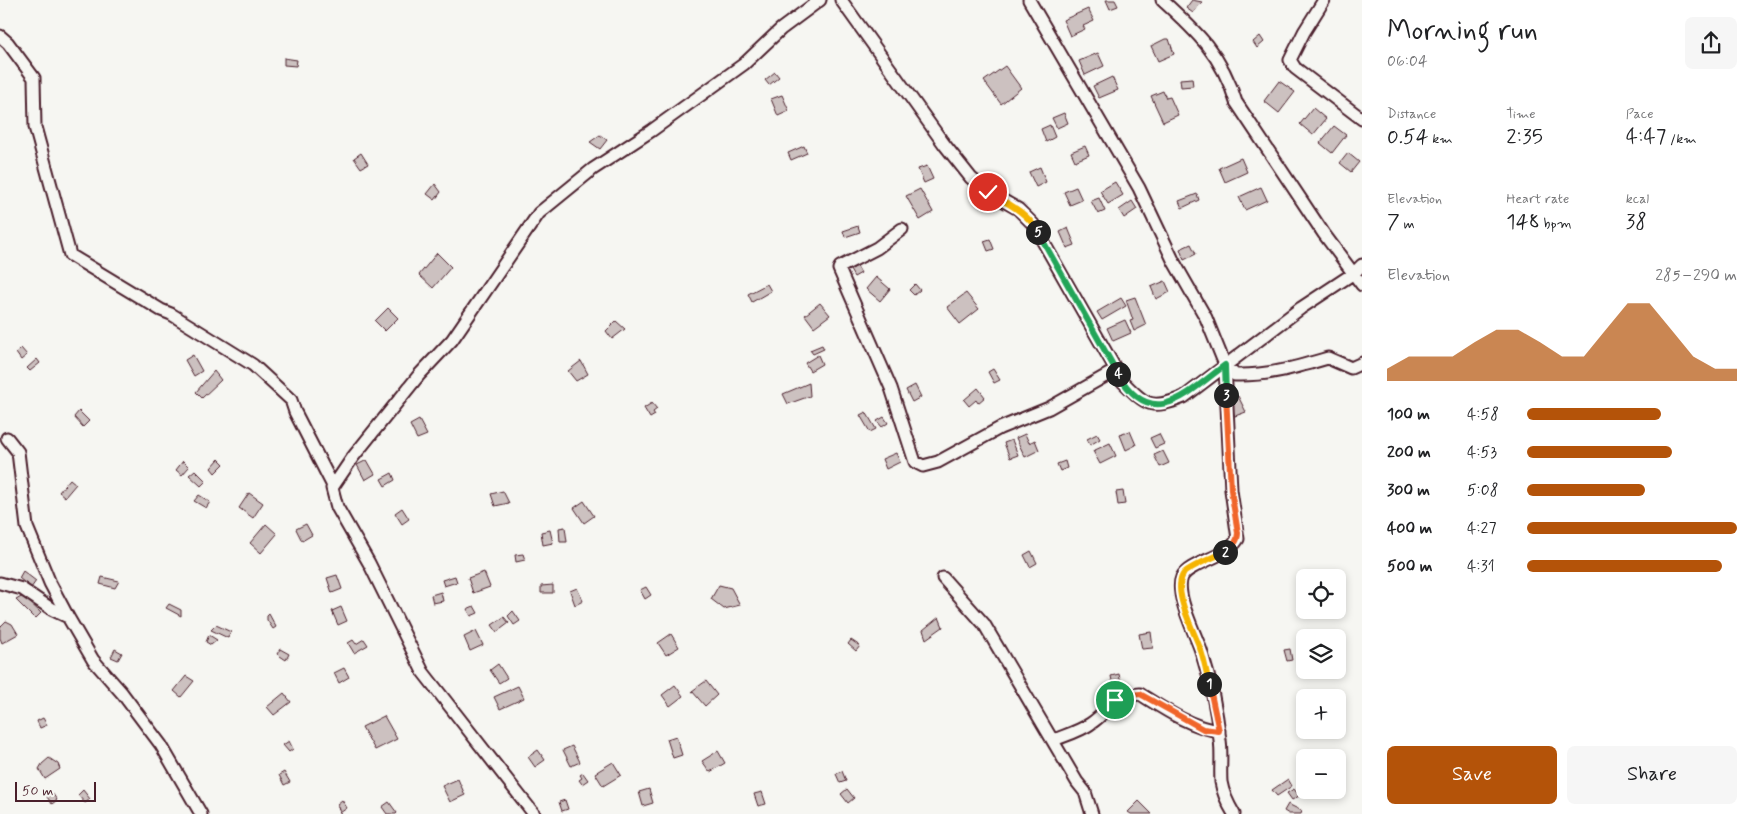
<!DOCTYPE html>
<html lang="en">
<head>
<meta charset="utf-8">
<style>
	:root { --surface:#fff; --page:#f6f6f6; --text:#202124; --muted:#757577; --accent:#b45309 }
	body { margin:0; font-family:Mynerve,sans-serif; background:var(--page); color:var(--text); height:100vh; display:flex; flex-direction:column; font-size:19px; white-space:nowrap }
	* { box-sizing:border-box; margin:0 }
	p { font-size:16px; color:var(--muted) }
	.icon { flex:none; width:28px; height:28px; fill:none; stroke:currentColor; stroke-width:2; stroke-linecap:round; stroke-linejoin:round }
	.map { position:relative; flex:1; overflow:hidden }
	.side { display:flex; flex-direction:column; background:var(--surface); width:400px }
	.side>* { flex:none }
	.controls { position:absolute; left:1296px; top:569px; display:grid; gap:10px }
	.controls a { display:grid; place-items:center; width:50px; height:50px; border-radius:8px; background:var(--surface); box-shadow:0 2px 8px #0003; font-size:25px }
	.scale { position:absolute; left:15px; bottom:12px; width:81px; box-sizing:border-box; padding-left:5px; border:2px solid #4a1f2b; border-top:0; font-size:14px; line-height:18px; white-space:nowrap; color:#4a1f2b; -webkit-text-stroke:4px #f6f6f2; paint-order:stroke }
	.pin { position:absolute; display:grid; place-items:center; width:42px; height:42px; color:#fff; margin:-21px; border:2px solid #fff; border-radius:50%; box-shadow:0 1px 5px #0007 }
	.km { position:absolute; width:25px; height:25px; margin:-12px; border-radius:50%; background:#222; color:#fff; font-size:14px; line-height:25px; text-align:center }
	.round { display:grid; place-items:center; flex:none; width:52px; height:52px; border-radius:8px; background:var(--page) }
	.head { display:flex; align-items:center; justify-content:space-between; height:85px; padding:0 25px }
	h1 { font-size:28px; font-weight:600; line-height:38px }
	.metrics { display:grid; grid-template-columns:repeat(3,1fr); gap:8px; height:85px; padding:5px 25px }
	.metrics div { display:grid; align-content:center }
	.metrics b { font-size:21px; font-weight:600 }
	.metrics small { font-size:14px; font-weight:400 }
	.metrics p { font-size:14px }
	.chart { height:140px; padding:10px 25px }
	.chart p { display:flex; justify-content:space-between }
	.chart svg { width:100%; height:90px; margin-top:5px; fill:var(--accent); opacity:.7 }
	.cta { display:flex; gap:10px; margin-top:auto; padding:10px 25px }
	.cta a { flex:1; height:58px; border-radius:8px; background:var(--accent); color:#fff; font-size:20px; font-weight:600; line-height:58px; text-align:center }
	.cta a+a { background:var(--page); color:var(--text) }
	ul { padding:0 25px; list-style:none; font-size:16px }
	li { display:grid; grid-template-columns:80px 60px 1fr; align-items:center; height:38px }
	li i { height:12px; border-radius:6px; background:var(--accent) }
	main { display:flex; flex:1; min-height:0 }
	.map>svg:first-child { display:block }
	.building { fill:#ccc1c0; stroke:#4a1f2b }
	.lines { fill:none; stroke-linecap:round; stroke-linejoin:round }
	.minor-casing { stroke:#4a1f2b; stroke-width:15 }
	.minor { stroke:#f6f6f2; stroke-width:11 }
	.split-1-casing { stroke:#fff; stroke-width:10 }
	.split-2-casing { stroke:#fff; stroke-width:10 }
	.split-3-casing { stroke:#fff; stroke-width:10 }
	.split-4-casing { stroke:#fff; stroke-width:10 }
	.split-5-casing { stroke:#fff; stroke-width:10 }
	.split-6-casing { stroke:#fff; stroke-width:10 }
	.split-1 { stroke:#f0652b; stroke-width:6 }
	.split-2 { stroke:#f5b400; stroke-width:6 }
	.split-3 { stroke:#f0652b; stroke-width:6 }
	.split-4 { stroke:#22a559; stroke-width:6 }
	.split-5 { stroke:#22a559; stroke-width:6 }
	.split-6 { stroke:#f5b400; stroke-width:6 }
</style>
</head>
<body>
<main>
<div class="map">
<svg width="1362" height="814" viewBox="0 0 1362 814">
	<rect width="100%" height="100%" fill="#f6f6f2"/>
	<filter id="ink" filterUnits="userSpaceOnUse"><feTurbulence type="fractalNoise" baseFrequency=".02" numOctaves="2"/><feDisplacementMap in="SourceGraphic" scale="10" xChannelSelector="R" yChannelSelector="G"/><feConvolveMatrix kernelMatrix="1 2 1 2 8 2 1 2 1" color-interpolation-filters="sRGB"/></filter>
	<g filter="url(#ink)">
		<path class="building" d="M1106,0H1115L1118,6L1110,9Z
			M1192,0L1202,2L1193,13L1186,8Z
			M1088,9L1094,21L1083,26L1085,29L1070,36L1063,20Z
			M1260,36L1264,42L1257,48L1253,42Z
			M1165,39H1169L1174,54L1158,61L1151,46Z
			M1098,53L1104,66L1085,75L1079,61Z
			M284,58L297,60L296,66L284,65Z
			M1005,66L1021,88L1001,104L984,81Z
			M775,72L779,77L769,85L765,80Z
			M1112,77L1118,90L1099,98L1093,86Z
			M1192,78L1193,86L1181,87L1180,79Z
			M1279,81L1295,92L1279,113L1264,101Z
			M1163,91L1166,98L1170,97L1178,115L1163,122L1151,96Z
			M782,95L789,111L778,116L771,99Z
			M1313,108L1326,119L1313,135L1300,124Z
			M1064,113L1068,123L1057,128L1052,118Z
			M1050,125L1055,137L1046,142L1041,129Z
			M1334,126L1346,135L1332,153L1320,143Z
			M600,135L607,140L600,149L590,142Z
			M804,146L807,153L791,160L788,153Z
			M1085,146L1089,155L1075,161L1071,152Z
			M361,153L368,164L361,168L354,158Z
			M1348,153L1359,162L1351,172L1340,163Z
			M1241,158L1247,172L1225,182L1219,168Z
			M927,166L933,179L924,183L918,169Z
			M1040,167L1046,182L1036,187L1029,172Z
			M1115,182L1123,195L1108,204L1100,191Z
			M435,184L441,192L435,200L427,194Z
			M1076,187L1082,200L1070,205L1064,192Z
			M1261,187L1267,200L1245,210L1239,197Z
			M920,189L933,212L920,220L906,196Z
			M1197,194L1199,200L1182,208L1179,201Z
			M1099,198L1105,211L1098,214L1091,201Z
			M1132,201L1137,209L1124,218L1119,210Z
			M858,226L860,232L845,237L843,231Z
			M1068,228L1075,245L1067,248L1060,232Z
			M990,239L994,249L988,251L984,241Z
			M1191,244L1196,254L1184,260L1180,249Z
			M437,253L451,267L433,288L419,275Z
			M857,266L861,273L854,277L850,270Z
			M876,277L890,289L880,301L866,289Z
			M1165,281L1170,292L1156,299L1151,287Z
			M767,284L771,291L752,302L748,294Z
			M915,284L920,290L914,295L909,290Z
			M966,293L979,309L960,324L947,307Z
			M1135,297L1146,325L1134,331L1130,321L1133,320L1126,300Z
			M1121,298L1126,306L1102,320L1097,312Z
			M820,303L830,315L814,327L805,315Z
			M388,308L398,318L385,331L375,321Z
			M1125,320L1131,333L1113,341L1107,328Z
			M616,321L625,329L612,339L606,331Z
			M822,345L824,349L813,354L810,350Z
			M21,348L27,355L21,360L16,353Z
			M193,355L202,371L194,376L185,360Z
			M818,355L822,364L810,371L805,363Z
			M37,359L40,363L30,371L27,368Z
			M581,361L588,374L576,381L568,371Z
			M993,369L1000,380L994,383L988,372Z
			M214,371L221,380L202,398L196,392Z
			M809,383L810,396L788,404L783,394Z
			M915,385L921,397L912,402L906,390Z
			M978,388L985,397L978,403L976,400L969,406L964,400Z
			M1238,396L1246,412L1235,416L1228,401Z
			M652,403L657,409L653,412L655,415L650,418L644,408Z
			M79,411L89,421L83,427L74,417Z
			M866,412L876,429L870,432L860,415Z
			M884,417L888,423L882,427L877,421Z
			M419,420L427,435L417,439L410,425Z
			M1130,431L1136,445L1126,450L1120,435Z
			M1025,434L1029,443L1035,440L1039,450L1025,457L1016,438Z
			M1097,434L1100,439L1090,445L1087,439Z
			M1159,434L1164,444L1155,448L1150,438Z
			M1012,440L1018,455L1010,458L1004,443Z
			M1110,443L1116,456L1100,464L1093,451Z
			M1163,451L1169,463L1160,467L1154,455Z
			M896,453L900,462L886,469L882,459Z
			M219,459L224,464L215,473L211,468Z
			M367,460L375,474L365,480L357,465Z
			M183,461L189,467L182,475L176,470Z
			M1065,461L1067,468L1060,471L1057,464Z
			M195,470L206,481L201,486L189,475Z
			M392,473L395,480L385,486L381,479Z
			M70,479L76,484L65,497L59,492Z
			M503,491L509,503L495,506L491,494Z
			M1123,491L1125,504L1118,505L1116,492Z
			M249,493L263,503L253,518L239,508Z
			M199,495L210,502L206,508L194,501Z
			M584,501L594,516L584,523L574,508Z
			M402,508L409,519L402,524L395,513Z
			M266,524L277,534L261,553L250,543Z
			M306,524L312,535L302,541L296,529Z
			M565,527L567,542H560L559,528Z
			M550,530L553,543L543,545L541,532Z
			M1031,551L1037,563L1030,567L1024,555Z
			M523,554L525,560L516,562L515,555Z
			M23,571L36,581L31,588L19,578Z
			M484,572L490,587L473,593L468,578Z
			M337,575L342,589L332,593L327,578Z
			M455,576L457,582L444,586L442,580Z
			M102,577L119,581L115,588L100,584Z
			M553,585V593H541V586Z
			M719,585L731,588L740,605L724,609L711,599Z
			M646,587L651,595L645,599L640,590Z
			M577,588L583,601L575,605L570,591Z
			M441,592L443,601L433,603L431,595Z
			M23,596L41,613L35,619L16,600Z
			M169,604L181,610V616L166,608Z
			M474,606L478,613L471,616L467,609Z
			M341,607L347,621L338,625L332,611Z
			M513,611L520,621L514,625L508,616Z
			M269,614L276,627L273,629L267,620V616Z
			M504,617L509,623L497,632L492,625Z
			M939,617L943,627L926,639L923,630Z
			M6,621L12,624L18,634L2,643L0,638V627Z
			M216,625L231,632L228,638L211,630Z
			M476,631L483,645L470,651L464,637Z
			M1151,632L1153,648L1142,649L1139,634Z
			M671,634L679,647L666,655L658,643Z
			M209,635L217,640L211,645L206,642Z
			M364,639L368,645L354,653L348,643L353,640L356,644Z
			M851,640L860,646L856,651L848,644Z
			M115,649L122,653L118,660L111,657Z
			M280,649L289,654L286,660L277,654Z
			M1290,649L1292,660L1287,661L1284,650Z
			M498,664L507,678L499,683L490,670Z
			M344,668L349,677L339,683L334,673Z
			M1119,674L1121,684L1113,686L1111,676Z
			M186,676L194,681L181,697L174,691Z
			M706,681L717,695L705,706L692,691Z
			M675,685L683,696L670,706L662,695Z
			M518,686L524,698L500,709L494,697Z
			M284,693L291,702L274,715L267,707Z
			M384,716L397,739L375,750L362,727Z
			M43,718L47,725L40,728L37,721Z
			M676,736L682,755L673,758L667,739Z
			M289,741L293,749L289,752L283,745Z
			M572,746L580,762L571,766L563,750Z
			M538,750L545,760L535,767L528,757Z
			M718,751L725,763L710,772L702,761Z
			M49,758L58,764L60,769L45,779L39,769L42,764Z
			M613,762L621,775L603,786L595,773Z
			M842,771L846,781L840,783L836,774Z
			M284,772L290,782L284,785L279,775Z
			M583,773L588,780L582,784L579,780L582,778L580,775Z
			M458,779L465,795L450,802L442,786Z
			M1288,779L1292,786L1277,796L1272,790Z
			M649,789L653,803L643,806L639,792Z
			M847,789L854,798L848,803L841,794Z
			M1294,789L1299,796L1292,800L1287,793Z
			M83,790L90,799L85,803L78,795Z
			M762,792L766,804L758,806L754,794Z
			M52,793L57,800L52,804L47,797Z
			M342,800L347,808L340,813L337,804Z
			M565,800L568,809L562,811L559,802Z
			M1139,801L1152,814H1131L1128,812Z
			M389,802L397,813L396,814H387L382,807Z
			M1288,804L1302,811L1301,814H1289L1284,811Z"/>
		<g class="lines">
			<defs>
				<path id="minor" d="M841,0L944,144L971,178L988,192L1018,209L1033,224L1123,382C1147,406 1151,410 1184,397L1301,308L1354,273L1362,265
					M1029,0L1139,188L1174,262L1206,318L1225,365L1235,375C1268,376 1297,367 1328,358L1351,368L1362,363
					M1162,0C1197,32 1222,55 1236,102L1324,234L1362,285
					M1324,0L1304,32L1290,60L1295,68L1362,119
					M0,36L8,43L34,78L35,127L70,255L161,310L171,314L253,365L291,400L295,412L333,486
					M902,229L877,248L840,267L839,269L891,388L915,462L923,466L938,462L1000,428L1049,408L1116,370
					M1225,365L1231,490L1238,539C1226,558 1190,562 1182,577C1174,595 1197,636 1202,654C1210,679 1217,714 1220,740C1222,754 1220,769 1221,782C1223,794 1228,804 1234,814
					M7,438L18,452L27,527L50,583L68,617L93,660L122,693L161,745L201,814
					M943,578L984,624L1077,782L1085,792L1092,814
					M0,583L22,589L53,610L68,617
					M1054,740C1066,735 1080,731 1090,724C1113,709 1109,696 1140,694C1164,709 1190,727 1219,731
					M534,814L423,672L369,563L337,507L332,488L353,457L419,375L452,340L539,213L593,169L651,131L744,64L781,29L820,0"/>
			</defs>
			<use href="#minor" class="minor-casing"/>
			<use href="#minor" class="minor"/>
		</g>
	</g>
	<g class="lines" filter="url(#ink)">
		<defs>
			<path id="split-1" d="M1115,700L1123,696L1140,694L1203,729L1219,731L1209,684"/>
			<path id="split-2" d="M1209,684C1207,674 1205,664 1202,654C1197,636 1170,591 1184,573C1191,566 1215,557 1225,552"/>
			<path id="split-3" d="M1225,552C1232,547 1238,542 1238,533L1231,490L1226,395"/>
			<path id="split-4" d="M1118,374C1152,432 1187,394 1225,365L1226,395"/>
			<path id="split-5" d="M1038,232L1118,374"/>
			<path id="split-6" d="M988,192C1007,203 1027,212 1038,232"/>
		</defs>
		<use href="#split-1" class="split-1-casing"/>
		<use href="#split-2" class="split-2-casing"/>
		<use href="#split-3" class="split-3-casing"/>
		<use href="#split-4" class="split-4-casing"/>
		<use href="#split-5" class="split-5-casing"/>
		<use href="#split-6" class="split-6-casing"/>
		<use href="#split-1" class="split-1"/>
		<use href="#split-2" class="split-2"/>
		<use href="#split-3" class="split-3"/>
		<use href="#split-4" class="split-4"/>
		<use href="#split-5" class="split-5"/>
		<use href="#split-6" class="split-6"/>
	</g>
</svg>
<div class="controls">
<a><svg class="icon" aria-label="locate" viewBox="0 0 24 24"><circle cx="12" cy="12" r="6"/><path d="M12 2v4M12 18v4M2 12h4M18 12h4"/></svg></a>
<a><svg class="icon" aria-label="layers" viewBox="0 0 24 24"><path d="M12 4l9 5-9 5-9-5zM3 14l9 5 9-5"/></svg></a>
<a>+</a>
<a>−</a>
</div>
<div class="scale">50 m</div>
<div class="pin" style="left:1115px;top:700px;background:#1e9e55"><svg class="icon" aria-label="arrive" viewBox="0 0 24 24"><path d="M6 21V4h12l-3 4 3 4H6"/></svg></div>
<div class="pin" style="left:988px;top:192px;background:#d93025"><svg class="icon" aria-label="check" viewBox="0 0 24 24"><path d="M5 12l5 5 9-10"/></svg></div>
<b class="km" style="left:1209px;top:684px">1</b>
<b class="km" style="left:1225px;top:552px">2</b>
<b class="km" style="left:1226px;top:395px">3</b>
<b class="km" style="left:1118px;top:374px">4</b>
<b class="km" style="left:1038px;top:232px">5</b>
</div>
<section class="side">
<div class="head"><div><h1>Morning run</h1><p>06:04</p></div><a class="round"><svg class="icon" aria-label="share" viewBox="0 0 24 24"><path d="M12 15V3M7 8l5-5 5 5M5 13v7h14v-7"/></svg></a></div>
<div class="metrics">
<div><p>Distance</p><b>0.54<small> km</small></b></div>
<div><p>Time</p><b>2:35</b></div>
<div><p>Pace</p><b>4:47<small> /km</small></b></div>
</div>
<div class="metrics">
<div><p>Elevation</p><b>7<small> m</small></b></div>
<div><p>Heart rate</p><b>148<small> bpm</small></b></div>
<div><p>kcal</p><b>38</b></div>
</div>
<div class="chart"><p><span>Elevation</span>285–290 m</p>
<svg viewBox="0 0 160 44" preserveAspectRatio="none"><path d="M0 44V38L10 32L20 32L30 32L40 25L50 19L60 19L70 25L80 32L90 32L100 19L110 6L120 6L130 19L140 32L150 38L160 38V44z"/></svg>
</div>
<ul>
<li><b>100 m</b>4:58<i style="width:64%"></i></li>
<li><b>200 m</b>4:53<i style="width:69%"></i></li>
<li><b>300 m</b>5:08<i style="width:56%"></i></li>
<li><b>400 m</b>4:27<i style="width:100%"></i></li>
<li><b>500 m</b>4:31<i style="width:93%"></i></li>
</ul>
<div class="cta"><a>Save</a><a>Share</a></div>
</section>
</main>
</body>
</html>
